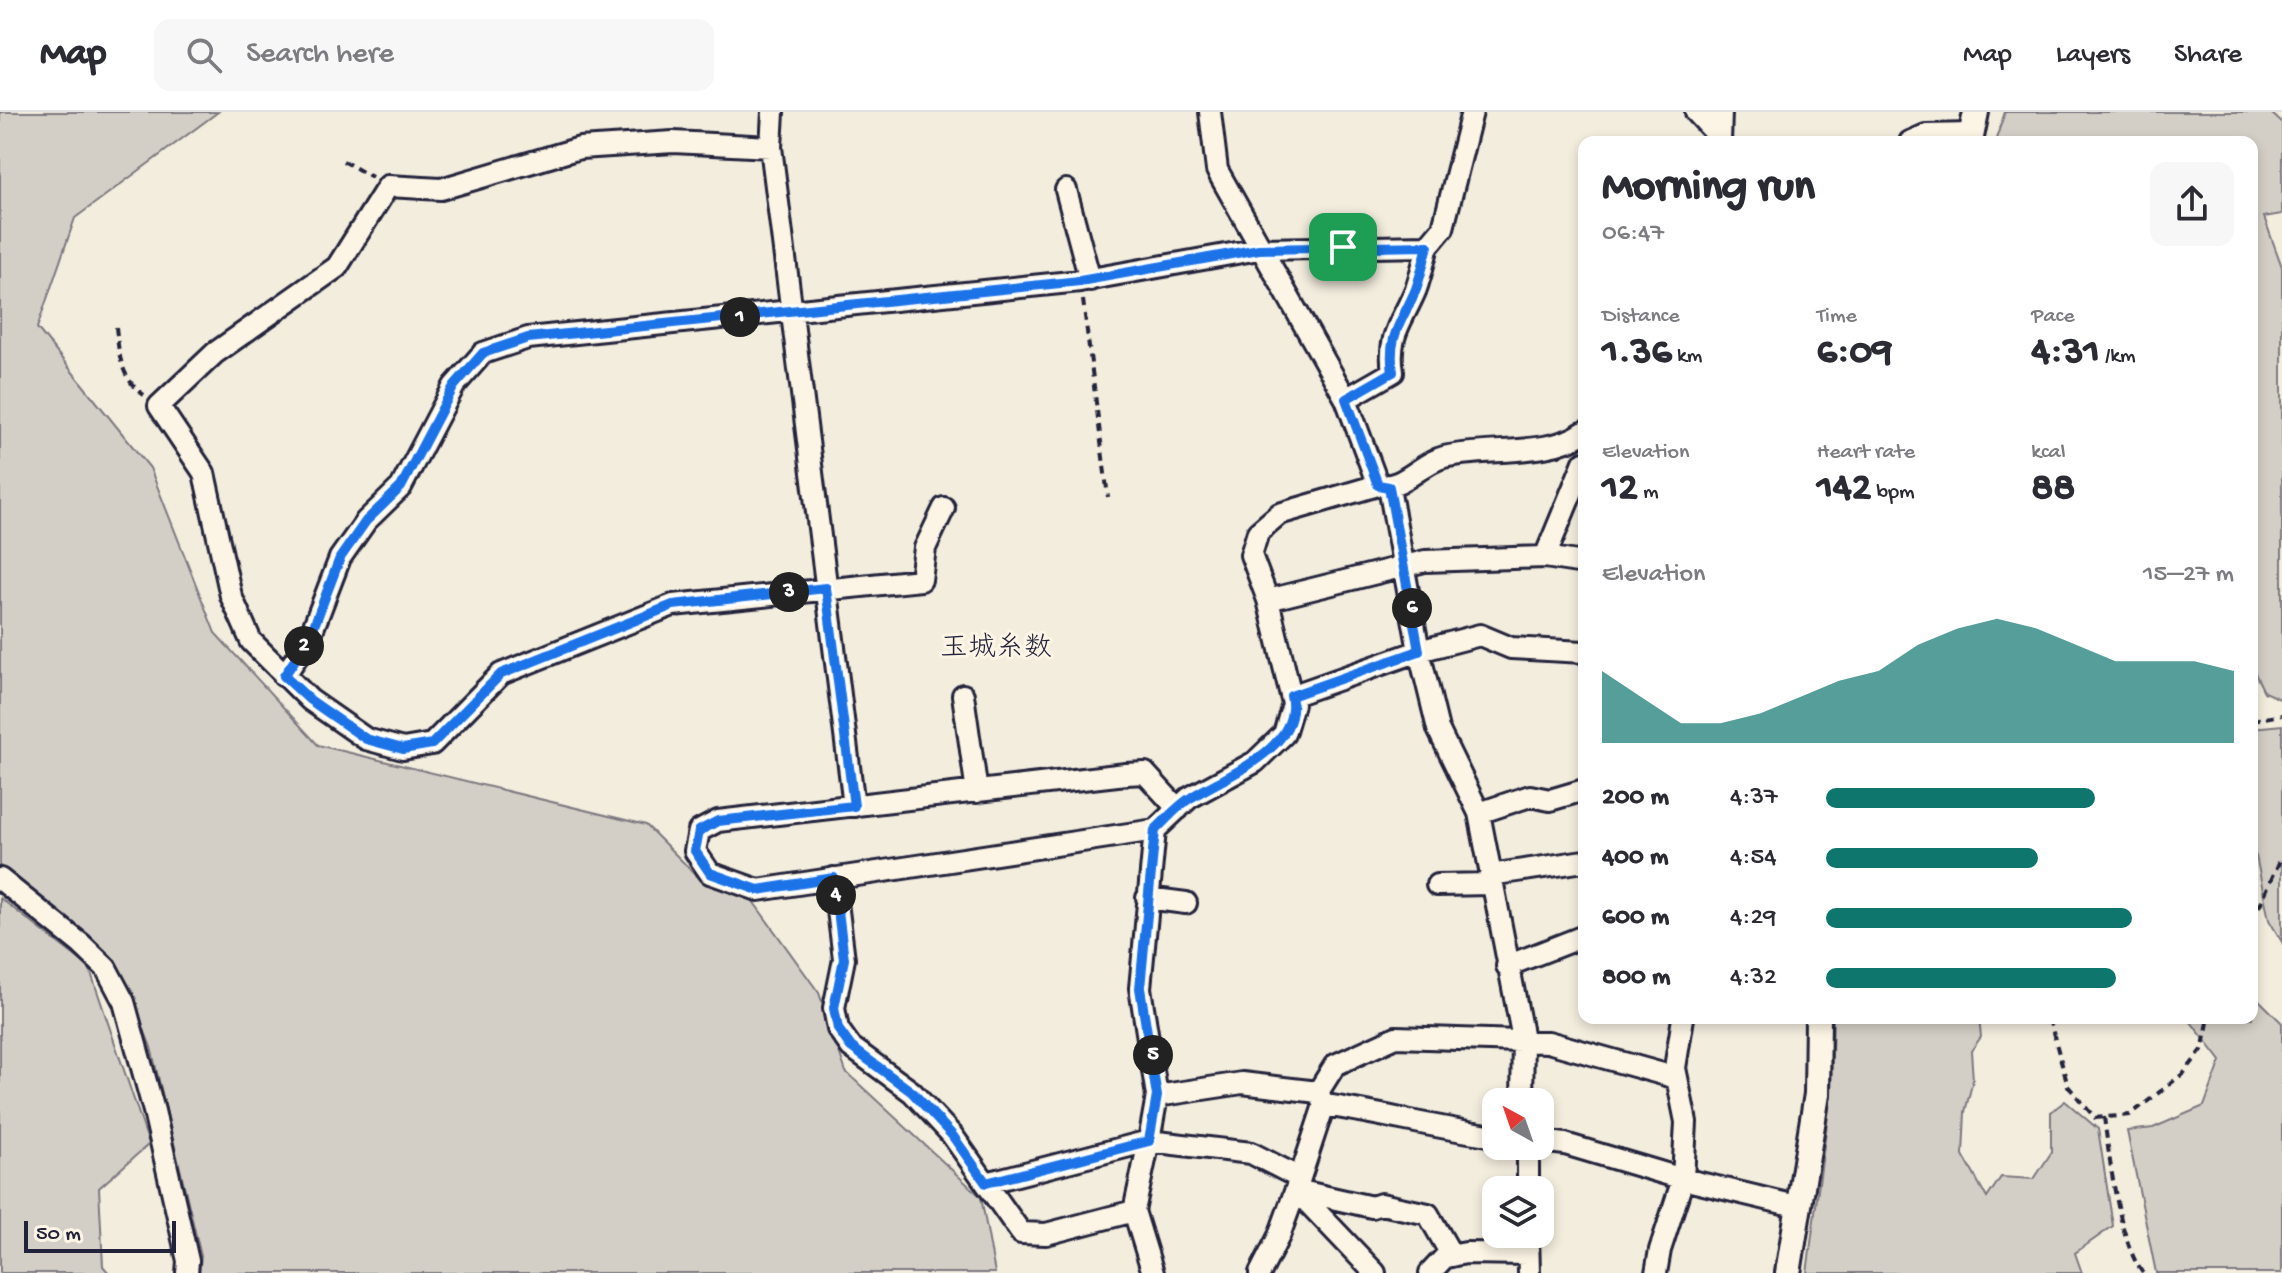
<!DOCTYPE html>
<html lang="en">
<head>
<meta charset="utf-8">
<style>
	:root { --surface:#fff; --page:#f7f7f7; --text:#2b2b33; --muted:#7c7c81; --line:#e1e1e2; --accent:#0f766e }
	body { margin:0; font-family:"Gochi Hand","Klee One",sans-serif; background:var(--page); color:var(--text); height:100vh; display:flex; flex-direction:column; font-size:30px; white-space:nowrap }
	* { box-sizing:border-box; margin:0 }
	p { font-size:26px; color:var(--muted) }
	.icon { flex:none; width:44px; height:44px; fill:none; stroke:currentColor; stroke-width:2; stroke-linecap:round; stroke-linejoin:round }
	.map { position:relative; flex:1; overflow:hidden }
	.sheet { position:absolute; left:1578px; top:24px; width:680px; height:888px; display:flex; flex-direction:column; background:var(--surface); border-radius:16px; box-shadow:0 4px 12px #0003 }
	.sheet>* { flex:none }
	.needle { width:52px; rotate:320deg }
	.controls { position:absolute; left:1482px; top:976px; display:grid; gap:16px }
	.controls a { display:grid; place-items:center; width:72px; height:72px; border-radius:16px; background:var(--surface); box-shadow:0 4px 12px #0003; font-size:40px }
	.scale { position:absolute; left:24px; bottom:20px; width:152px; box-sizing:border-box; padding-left:8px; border:4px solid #22223b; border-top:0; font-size:22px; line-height:28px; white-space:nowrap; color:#22223b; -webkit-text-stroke:6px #fcf5e5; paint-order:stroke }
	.pin { position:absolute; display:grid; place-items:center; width:68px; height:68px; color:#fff; margin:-34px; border-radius:16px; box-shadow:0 4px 12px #0006 }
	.km { position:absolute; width:40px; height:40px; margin:-20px; border-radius:50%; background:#222; color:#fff; font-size:22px; line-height:40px; text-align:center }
	.round { display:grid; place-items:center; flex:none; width:84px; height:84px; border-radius:16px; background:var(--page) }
	.overview { display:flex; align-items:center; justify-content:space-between; height:136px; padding:0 24px }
	h1 { font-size:44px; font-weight:800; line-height:60px }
	.metrics { display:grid; grid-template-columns:repeat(3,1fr); gap:12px; height:136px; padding:8px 24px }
	.metrics div { display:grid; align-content:center }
	.metrics b { font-size:40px; font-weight:800 }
	.metrics small { font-size:22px; font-weight:400 }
	.metrics p { font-size:22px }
	.chart { height:224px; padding:16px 24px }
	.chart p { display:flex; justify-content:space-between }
	.chart svg { width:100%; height:144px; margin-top:8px; fill:var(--accent); opacity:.7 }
	ul { padding:0 24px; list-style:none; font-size:26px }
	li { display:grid; grid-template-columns:128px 96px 1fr; align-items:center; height:60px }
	li i { height:20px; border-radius:10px; background:var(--accent) }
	header { display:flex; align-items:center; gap:48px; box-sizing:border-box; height:112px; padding:0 40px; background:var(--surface); border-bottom:2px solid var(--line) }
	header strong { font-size:38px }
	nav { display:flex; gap:44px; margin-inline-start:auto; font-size:28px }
	.search { width:560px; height:72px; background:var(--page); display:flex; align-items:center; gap:20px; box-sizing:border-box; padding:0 28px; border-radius:16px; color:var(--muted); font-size:30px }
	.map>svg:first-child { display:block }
	.green { fill:#d4cfc6; stroke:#7b7880; stroke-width:2 }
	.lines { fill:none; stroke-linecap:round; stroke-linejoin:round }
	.minor-casing { stroke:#22223b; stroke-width:26 }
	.tertiary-casing { stroke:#22223b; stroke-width:30 }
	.path { stroke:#22223b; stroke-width:4; stroke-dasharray:8 6; stroke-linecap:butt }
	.minor { stroke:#fcf5e5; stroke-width:20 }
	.tertiary { stroke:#fcf5e5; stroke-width:24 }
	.route-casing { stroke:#fff; stroke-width:16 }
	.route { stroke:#1a73e8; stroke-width:10 }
	.labels { text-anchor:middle; stroke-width:6; stroke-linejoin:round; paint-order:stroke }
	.quarter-label { font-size:28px; fill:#22223b; stroke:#fcf5e5 }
</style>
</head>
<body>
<header>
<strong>Map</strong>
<div class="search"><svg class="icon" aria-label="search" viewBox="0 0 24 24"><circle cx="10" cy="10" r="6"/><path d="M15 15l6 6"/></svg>Search here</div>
<nav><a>Map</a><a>Layers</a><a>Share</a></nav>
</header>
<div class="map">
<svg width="2282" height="1161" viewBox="0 0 2282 1161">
	<rect width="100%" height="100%" fill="#f3edde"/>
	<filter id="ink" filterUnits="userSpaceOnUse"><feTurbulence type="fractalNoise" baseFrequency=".0125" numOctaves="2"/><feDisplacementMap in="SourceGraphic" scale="16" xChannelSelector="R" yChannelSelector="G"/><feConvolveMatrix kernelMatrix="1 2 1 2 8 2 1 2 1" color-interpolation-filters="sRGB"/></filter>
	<g filter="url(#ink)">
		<path class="green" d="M0,0H218L75,106L37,216L150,356L215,521L318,633L646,713L705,772L750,785L819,881L846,960L981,1085L995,1161H199L201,1144L151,935L129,880L107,841L0,754Z
			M2005,0H2270L2282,11V102L2264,105L2282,155V588L2264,580L2252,555V30H1995Z
			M2282,613V830L2269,808L2256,744L2252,741V616Z
			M0,786L89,855L149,1032L99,1076L103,1154L109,1161H0Z
			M2252,881L2282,911V1161H2156L2127,1019L2153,1016L2204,994L2221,949L2188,906H2252Z
			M1833,906H1979L1981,925L1971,939L1973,968L1965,1000L1963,1043L1987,1086L2001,1065L2034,1067L2051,1041V1000L2065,989L2098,1017L2113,1114L2075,1141L2082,1161H1807L1831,981Z"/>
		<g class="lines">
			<defs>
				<path id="minor" d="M773,0L771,35L854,694
					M1210,0L1217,58L1346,287L1378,373
					M1696,0L1719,25
					M1720,30L1721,0
					M1910,30L1926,23L1971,22
					M771,35L673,30L580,36L441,77L388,74L337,155L215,241L159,294L204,361L231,484L251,529L310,588L366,627L403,637L432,632L501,562L673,493L921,468L925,436L944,396
					M1066,78L1090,168
					M1346,287L1393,260C1387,222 1403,209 1416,177C1421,163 1424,148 1428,134
					M1389,375L1419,539L1438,617L1479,701L1523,927L1522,990
					M1545,445L1584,350
					M1268,488L1425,449L1545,445L1584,451
					M284,564L309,527L340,446L366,409L401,375L454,274L483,241L528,226L1080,169L1259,137L1428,134L1443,116L1472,0
					M963,583L977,680
					M1291,584L1419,539L1480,523L1511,536L1584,540
					M1178,697L1145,661L1126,662L718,709L699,719L695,739L710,761L758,778L1155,718L1189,686L1255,650L1284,622L1293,592L1268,488L1251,443L1258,420L1279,402L1378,373C1403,378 1420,351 1444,345C1486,335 1550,345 1584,320
					M1479,701L1530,684L1550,688L1584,678
					M1155,718L1140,876L1157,984L1149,1029L1251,1041L1300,1066L1324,993L1318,980
					M1490,763L1584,749
					M834,766L844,847L834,896L838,917L851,935L912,980L952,1023L1021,1121L1046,1122L1134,1099
					M0,767L81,832L106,856L124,890L154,999L188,1149L187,1161
					M1437,773L1491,772
					M1147,786L1186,791
					M1507,854L1584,824
					M1318,980L1335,953L1396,925L1548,930L1677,966
					M1157,984L1242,971L1318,980
					M1324,993C1382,1001 1438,1017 1496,1024
					M1540,1029L1565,1032L1683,1067L1686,1010L1675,956L1683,906
					M1528,1034V1078
					M986,1071L1149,1029L1134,1099L1153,1161
					M1296,1078L1372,1095L1381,1092L1428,1102L1452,1144
					M1296,1078L1375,1161
					M1528,1122L1529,1161
					M1260,1161L1279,1124L1300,1066
					M1430,1161L1445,1145L1466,1141L1528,1142
					M1656,1161L1660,1138L1683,1067L1800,1095"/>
				<path id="tertiary" d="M1970,30L1976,0
					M1788,1161L1817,982L1818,906"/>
			</defs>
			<use href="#minor" class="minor-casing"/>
			<use href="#tertiary" class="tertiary-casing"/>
			<path class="path" d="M343,49L372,65
				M1083,188L1108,385
				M116,215C119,242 120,266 144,283
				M2252,608L2282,603
				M2259,795L2282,744
				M2049,906L2068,974L2095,1006L2130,1003L2184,961L2202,938L2209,906
				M2104,1005C2109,1043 2119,1132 2143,1161"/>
			<use href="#minor" class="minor"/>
			<use href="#tertiary" class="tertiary"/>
		</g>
	</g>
	<g class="lines" filter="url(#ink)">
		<defs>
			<path id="route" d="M1428,134C1424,148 1421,163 1416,177C1403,209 1387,222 1393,260L1346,287L1378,373L1389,375L1419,539L1291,584C1303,636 1225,664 1192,685C1178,693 1167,707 1155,718L1140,876L1157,984L1149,1029L986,1071L952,1023L912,980L851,935L838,917L834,896L844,847L834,766L758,778L710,761L695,739L699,719L718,709L854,694L826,476L673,493L501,562L432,632L403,637L366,627L310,588L284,564L309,527L340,446L366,409L401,375L454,274L483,241L528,226L1080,169L1259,137Z"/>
		</defs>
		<use href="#route" class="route-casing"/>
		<use href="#route" class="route"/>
	</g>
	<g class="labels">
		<g class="quarter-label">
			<text x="996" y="543">玉城糸数</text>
		</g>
	</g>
</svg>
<div class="controls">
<a><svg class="needle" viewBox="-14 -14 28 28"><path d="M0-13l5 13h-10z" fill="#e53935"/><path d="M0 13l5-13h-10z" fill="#7c7c81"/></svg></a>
<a><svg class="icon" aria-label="layers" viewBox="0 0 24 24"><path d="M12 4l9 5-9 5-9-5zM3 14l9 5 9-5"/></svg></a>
</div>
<div class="scale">50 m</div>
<div class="pin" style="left:1343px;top:135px;background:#1e9e55"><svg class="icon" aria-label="arrive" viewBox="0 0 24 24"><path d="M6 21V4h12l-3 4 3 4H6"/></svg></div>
<b class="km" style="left:740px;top:205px">1</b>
<b class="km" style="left:304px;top:534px">2</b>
<b class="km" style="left:789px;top:480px">3</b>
<b class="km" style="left:836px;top:783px">4</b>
<b class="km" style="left:1153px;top:943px">5</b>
<b class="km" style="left:1412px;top:496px">6</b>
<section class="sheet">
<div class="overview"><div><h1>Morning run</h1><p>06:47</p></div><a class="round"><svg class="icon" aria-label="share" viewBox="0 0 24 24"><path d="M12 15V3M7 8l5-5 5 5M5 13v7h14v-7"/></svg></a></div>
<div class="metrics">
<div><p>Distance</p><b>1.36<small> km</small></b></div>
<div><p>Time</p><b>6:09</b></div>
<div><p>Pace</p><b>4:31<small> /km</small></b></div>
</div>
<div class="metrics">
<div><p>Elevation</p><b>12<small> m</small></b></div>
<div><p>Heart rate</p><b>142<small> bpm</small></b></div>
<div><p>kcal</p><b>88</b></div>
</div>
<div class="chart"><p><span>Elevation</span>15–27 m</p>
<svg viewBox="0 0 160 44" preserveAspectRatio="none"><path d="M0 44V22L10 30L20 38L30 38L40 35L50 30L60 25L70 22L80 14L90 9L100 6L110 9L120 14L130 19L140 19L150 19L160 22V44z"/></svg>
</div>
<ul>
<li><b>200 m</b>4:37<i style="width:66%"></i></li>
<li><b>400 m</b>4:54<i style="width:52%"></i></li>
<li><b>600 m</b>4:29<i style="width:75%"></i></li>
<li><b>800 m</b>4:32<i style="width:71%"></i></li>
</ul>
</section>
</div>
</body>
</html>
